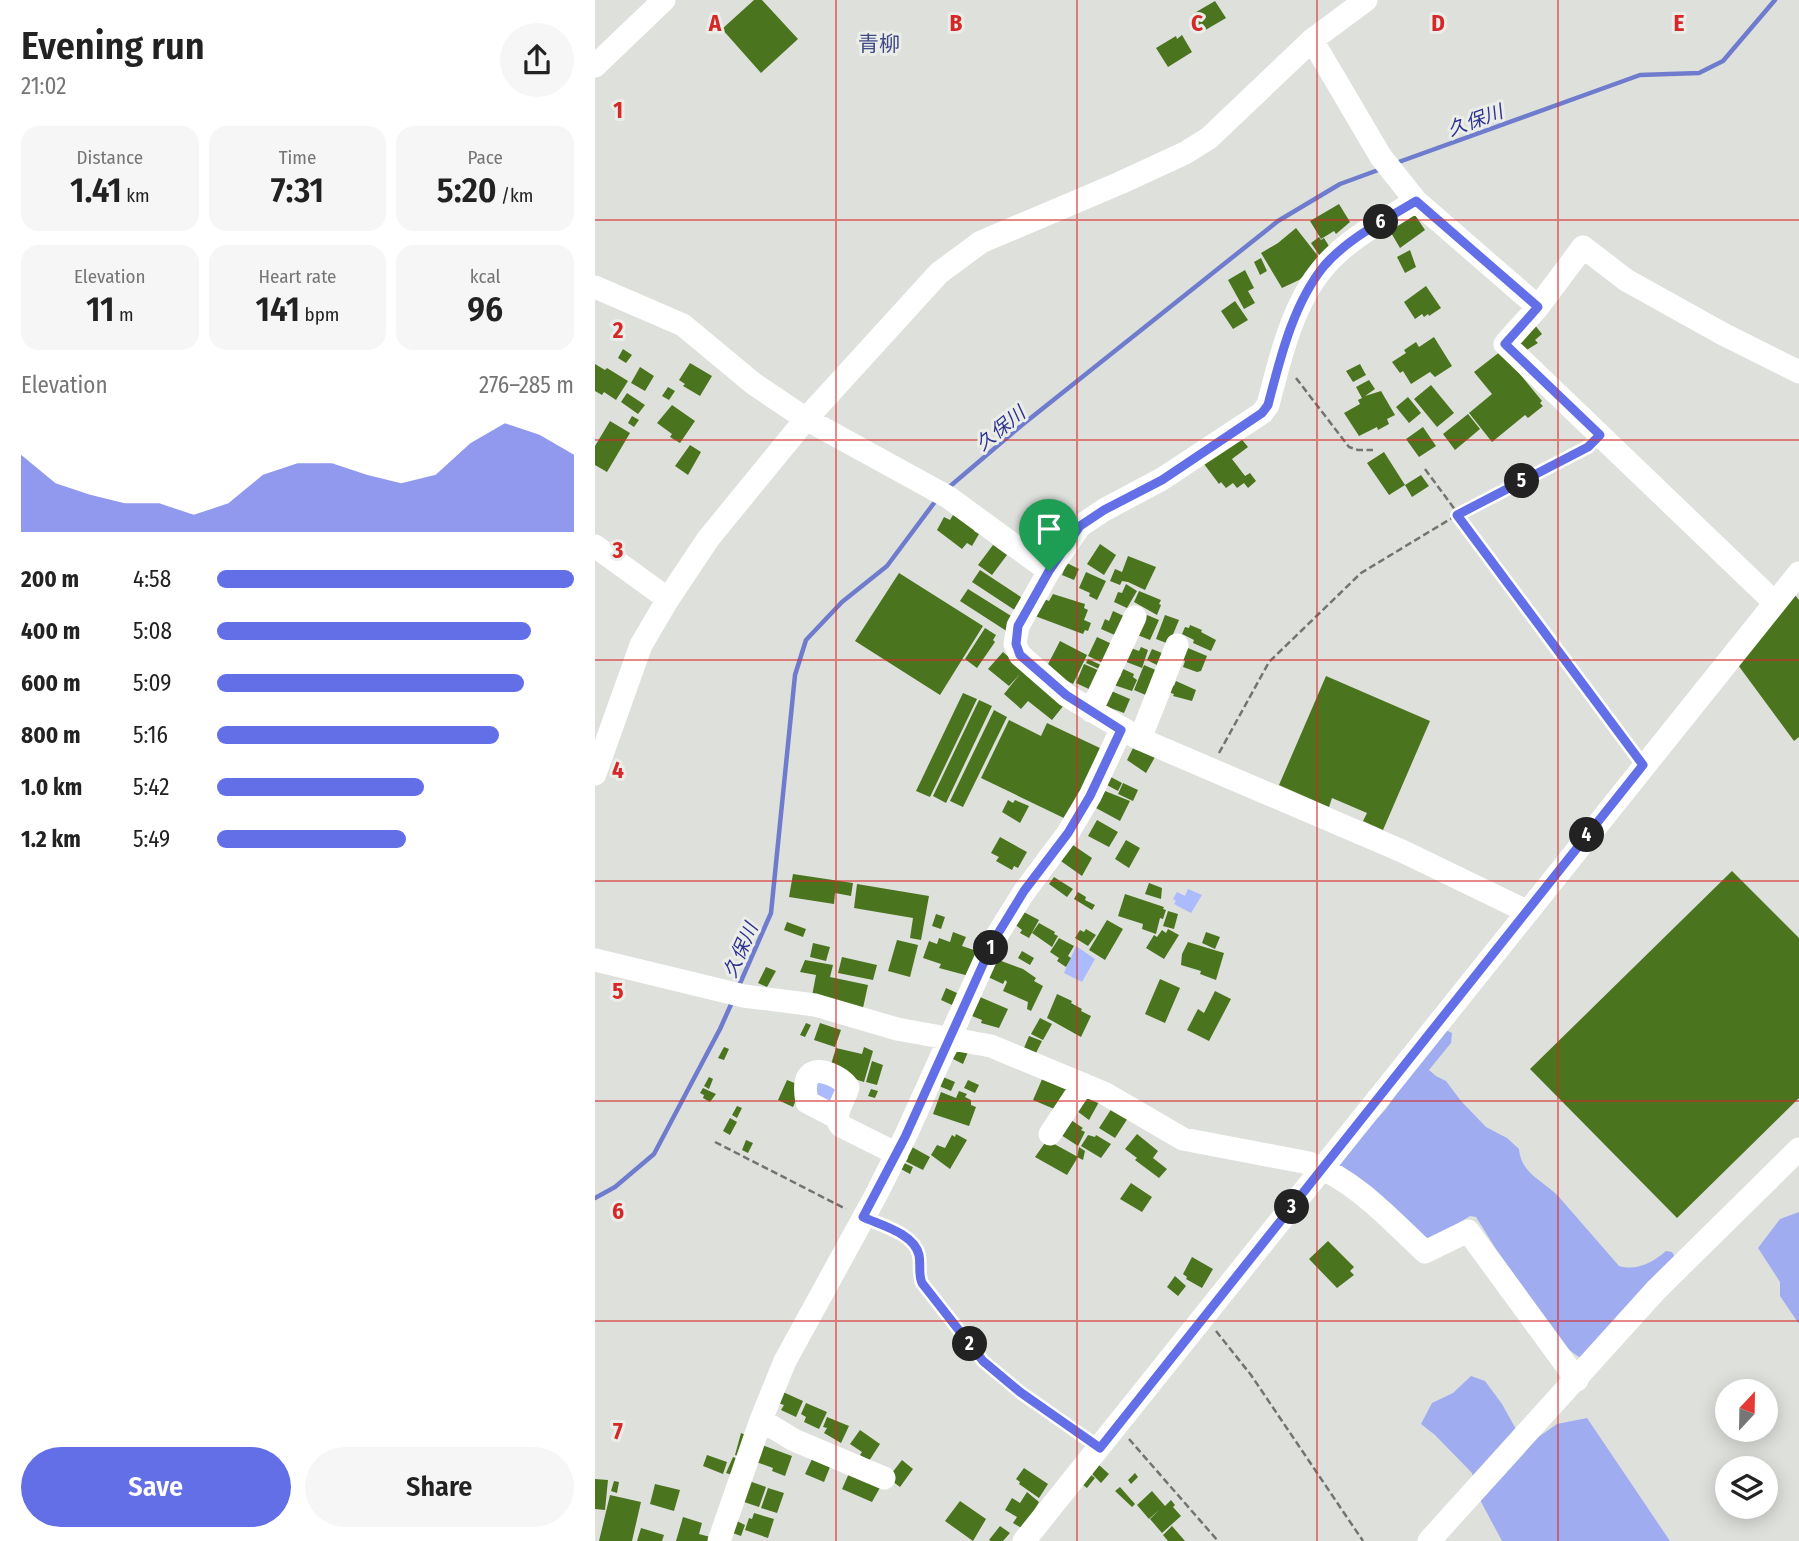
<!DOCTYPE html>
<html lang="en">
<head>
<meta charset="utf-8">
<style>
	:root { --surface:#fff; --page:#f6f6f6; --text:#222; --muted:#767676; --accent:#626fe7 }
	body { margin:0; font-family:"Fira Sans Condensed","Noto Sans JP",sans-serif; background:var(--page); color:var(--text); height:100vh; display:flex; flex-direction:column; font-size:26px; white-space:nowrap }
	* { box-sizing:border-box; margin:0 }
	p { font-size:23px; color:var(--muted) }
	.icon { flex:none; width:38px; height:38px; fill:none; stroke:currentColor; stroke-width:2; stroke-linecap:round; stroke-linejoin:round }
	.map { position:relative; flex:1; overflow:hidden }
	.sheet { display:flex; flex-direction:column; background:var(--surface); width:595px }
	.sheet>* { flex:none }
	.needle { width:46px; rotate:22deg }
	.fabs { position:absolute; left:1120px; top:1379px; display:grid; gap:14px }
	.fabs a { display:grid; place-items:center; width:63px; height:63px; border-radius:50%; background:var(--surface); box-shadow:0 4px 18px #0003; font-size:35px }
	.pin { position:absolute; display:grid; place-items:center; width:60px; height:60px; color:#fff; margin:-72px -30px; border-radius:50% 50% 50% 0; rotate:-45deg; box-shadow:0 0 7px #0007 }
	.pin .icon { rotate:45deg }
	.km { position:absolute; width:35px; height:35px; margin:-18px; border-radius:50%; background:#222; color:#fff; font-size:19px; line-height:35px; text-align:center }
	.round { display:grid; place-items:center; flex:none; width:74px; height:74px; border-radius:37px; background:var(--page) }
	.summary { display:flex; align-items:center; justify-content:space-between; height:119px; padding:0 21px }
	h1 { font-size:38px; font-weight:600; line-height:52px }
	.figures { display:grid; grid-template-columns:repeat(3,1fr); gap:10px; height:119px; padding:7px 21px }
	.figures div { display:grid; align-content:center; border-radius:18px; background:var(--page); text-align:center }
	.figures b { font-size:35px; font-weight:600 }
	.figures small { font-size:19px; font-weight:400 }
	.figures p { font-size:19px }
	.chart { height:196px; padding:14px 21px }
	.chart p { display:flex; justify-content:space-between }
	.chart svg { width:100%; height:126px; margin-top:7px; fill:var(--accent); opacity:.7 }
	.button { display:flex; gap:14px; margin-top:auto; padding:14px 21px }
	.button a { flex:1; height:80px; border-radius:42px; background:var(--accent); color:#fff; font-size:28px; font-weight:600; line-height:80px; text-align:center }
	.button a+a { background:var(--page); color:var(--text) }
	ul { padding:0 21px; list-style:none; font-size:23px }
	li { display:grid; grid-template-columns:112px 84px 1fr; align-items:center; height:52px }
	li i { height:18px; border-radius:9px; background:var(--accent) }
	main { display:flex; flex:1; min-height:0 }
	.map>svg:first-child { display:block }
	.green { fill:#acbafe }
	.forest { fill:#9fadf0 }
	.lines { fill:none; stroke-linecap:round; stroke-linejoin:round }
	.stream { stroke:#6f7ccd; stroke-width:4.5 }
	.building { fill:#4b741e }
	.path { stroke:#737471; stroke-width:2.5; stroke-dasharray:7 3.5; stroke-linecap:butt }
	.minor { stroke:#fff; stroke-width:23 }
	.route-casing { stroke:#fff; stroke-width:14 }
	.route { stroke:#626fe7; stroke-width:9 }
	.grid { fill:none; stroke:#d62828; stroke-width:2; stroke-opacity:0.55 }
	.labels { text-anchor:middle; stroke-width:6; stroke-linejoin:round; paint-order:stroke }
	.water-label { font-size:19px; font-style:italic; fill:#2f3291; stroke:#ebede9 }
	.quarter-label { font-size:21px; fill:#404986; stroke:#ebede9 }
	.grid-label { font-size:23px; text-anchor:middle; font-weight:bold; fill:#d62828; stroke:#ebede9; stroke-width:6; stroke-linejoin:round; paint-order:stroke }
</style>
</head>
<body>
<main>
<section class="sheet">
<div class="summary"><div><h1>Evening run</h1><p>21:02</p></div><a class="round"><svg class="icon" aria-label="share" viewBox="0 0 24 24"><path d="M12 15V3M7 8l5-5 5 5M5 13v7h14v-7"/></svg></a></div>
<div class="figures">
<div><p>Distance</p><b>1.41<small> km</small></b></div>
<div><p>Time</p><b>7:31</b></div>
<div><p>Pace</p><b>5:20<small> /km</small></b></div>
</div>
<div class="figures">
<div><p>Elevation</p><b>11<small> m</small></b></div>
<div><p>Heart rate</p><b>141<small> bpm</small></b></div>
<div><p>kcal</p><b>96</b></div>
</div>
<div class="chart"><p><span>Elevation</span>276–285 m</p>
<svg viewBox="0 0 160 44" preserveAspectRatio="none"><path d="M0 44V17L10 27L20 31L30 34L40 34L50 38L60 34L70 24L80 20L90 20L100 24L110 27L120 24L130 13L140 6L150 10L160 17V44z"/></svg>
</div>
<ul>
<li><b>200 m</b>4:58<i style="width:100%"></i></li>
<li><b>400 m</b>5:08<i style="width:88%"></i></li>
<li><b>600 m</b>5:09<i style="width:86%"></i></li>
<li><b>800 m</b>5:16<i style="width:79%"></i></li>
<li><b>1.0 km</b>5:42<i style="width:58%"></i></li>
<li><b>1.2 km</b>5:49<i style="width:53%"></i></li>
</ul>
<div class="button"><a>Save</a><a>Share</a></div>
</section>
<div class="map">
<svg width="1204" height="1541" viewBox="0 0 1204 1541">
	<rect width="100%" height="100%" fill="#dee0dc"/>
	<path class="green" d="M593,889L607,895L596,913L579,904L581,901L578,899L582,892L590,896Z
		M481,946L500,959L487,982L469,973Z
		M218,1076L242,1081L240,1107L215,1093Z"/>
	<path class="forest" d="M851,1030L857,1033L856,1043L834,1070L841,1076L851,1081L866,1101L891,1127L912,1138L924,1149C926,1174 948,1180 964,1197L1024,1266C1042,1271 1057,1263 1071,1251L1077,1252L1081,1259L992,1356L984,1357L973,1349L901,1249L881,1217L875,1216L836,1240L826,1237L743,1169L753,1150L791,1109L823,1063Z
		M1204,1212V1324L1185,1296V1282L1163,1248L1185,1219Z
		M876,1376L890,1381L907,1404L922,1431L939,1440L962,1424L992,1418L1075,1541H907L884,1498L877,1473L840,1435L826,1424L837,1403L858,1393Z"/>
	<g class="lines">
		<path class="stream" d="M801,163L1045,75L1104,73L1128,61L1180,0
			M353,488L427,425L683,221L745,184L786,169
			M143,988L176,913L200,675L211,640L247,602L292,566L342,499
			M0,1198L20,1187L59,1154L125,1029L138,1000"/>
	</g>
	<path class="building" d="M159,0H167L203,39L166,73L127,29Z
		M620,1L631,18L607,32L596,15Z
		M587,35L597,52L573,67L561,48L581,36L582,39Z
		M744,204L755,222L741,234L739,231L726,239L715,221Z
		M820,215L830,230L805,248L795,231Z
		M701,228L726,260L704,280L687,288L666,253L683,243Z
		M724,237L726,240L729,238L737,251L726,258L716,243Z
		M815,250L821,267L810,273L802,257Z
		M666,258L672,271L665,275L659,262Z
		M650,270L659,288L653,291L660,303L649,309L633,280Z
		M831,286L846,308L834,316L833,314L829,317L827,314L820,319L809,302Z
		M640,301L653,320L638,329L626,311Z
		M939,324L947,334L940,340L943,343L930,351L920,340Z
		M839,337L857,366L840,377L835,372L816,384L808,371L805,373L797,362L811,353L809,350L821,342L824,347Z
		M28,349L37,355L31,363L23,358Z
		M906,351L947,401L945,403L948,406L933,418L930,415L897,442L874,413L897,394L879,372Z
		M95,363L117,376L105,396L88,386L90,384L84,380Z
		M0,364L10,370L12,368L33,381L21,400L9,392L7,395L0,391Z
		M765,364L771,375L758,382L751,371Z
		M45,367L59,376L50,391L36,383Z
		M774,380L780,389L770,396L786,391L800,415L792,419L794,424L783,430L782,427L764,436L749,413L765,404L763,400L767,398L761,387Z
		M836,385L859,413L842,427L819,399Z
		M73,387L80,391L74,400L67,396Z
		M32,393L50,405L43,414L26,402Z
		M813,397L826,413L814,423L801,407Z
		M77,405L100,421L85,443L75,437L77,434L62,423Z
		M873,414L885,429L860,450L848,434Z
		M37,416L44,420L39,427L33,423Z
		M15,421L35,433L12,472L0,465V446Z
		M828,427L841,446L824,457L811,439Z
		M644,436L653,447L637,459L650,476L655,473L661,481L653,488L649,483L642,488L638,483L631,488L626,482L624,484L609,464Z
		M95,445L106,452L93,475L80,466Z
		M789,452L810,485L794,495L772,463Z
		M826,475L834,486L817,497L810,485Z
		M442,506L461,518L446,542L427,531Z
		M358,515L381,528L379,531L384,534L377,546L372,543L367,549L342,530L349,517L355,520Z
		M505,544L521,555L509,575L492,564Z
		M398,545L412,555L397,575L383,565Z
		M533,556L561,567L550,590L533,582L527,581L525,585L515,581L520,569L527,572Z
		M472,563L484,569L479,580L467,575Z
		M385,570L432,601L424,613L377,582Z
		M491,572L511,581L502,600L494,596L495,593L484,588Z
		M304,573L388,626L345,695L260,641Z
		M531,584L542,591L532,608L519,602L523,592L527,593Z
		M373,589L421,619L413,632L365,601Z
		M544,591L566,600L564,604L566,605L562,615L539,602Z
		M458,594L490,604L489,608L493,610L489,620L496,623L493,631L490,630L488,634L440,616L449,599L454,601Z
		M1200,595L1204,600V737L1199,741L1143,665Z
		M518,611L531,617L522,636L506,629L510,619L514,621Z
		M552,615L564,620L555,640L540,634Z
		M570,615L584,620L574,644L561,639Z
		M595,625L607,630L606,632L621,640L616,651L598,643L599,640L587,634L590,627L594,628Z
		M390,628L401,635L398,640L400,642L382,668L370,659Z
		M502,637L517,644L508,663L493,656Z
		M465,641L492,655L478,684L450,670Z
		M546,647L553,650L547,668L529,661L536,648L544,651Z
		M593,648L612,656L606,671L602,672L588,667L590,661L586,659Z
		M557,649L567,653L562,665L552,660Z
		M408,652L469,705L457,720L433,701L426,709L409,694L425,674L414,686L393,669Z
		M493,659L508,666L506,670L491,663Z
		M489,664L505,671L496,690L481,683Z
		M549,665L563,671L553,696L539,690Z
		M526,668L539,674L538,677L542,680L537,691L519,685L526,675L524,673Z
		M731,676L835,721L788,830L768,821L772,813L737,798L734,807L684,785Z
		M581,681L601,690L597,701L578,696L579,694L573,692L576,684L579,686Z
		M514,690L535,699L529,713L510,706Z
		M368,693L382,699L335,797L321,791Z
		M384,700L397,706L351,803L338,796Z
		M399,710L412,717L368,807L355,801Z
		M414,720L446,736L452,723L507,749L473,820L386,778Z
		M539,746L560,757L551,773L532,760Z
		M514,776L527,783L523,791L510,784Z
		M528,783L543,790L538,801L523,794Z
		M510,791L535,801L525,821L501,808Z
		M413,800L418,803L420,800L434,806L425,823L407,812Z
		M502,820L523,832L514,847L493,836Z
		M405,837L432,852L423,868L419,866L417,870L401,861L404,857L396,853Z
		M531,840L545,848L534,868L520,859Z
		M475,843L497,858L487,876L463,859Z
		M1137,871L1204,938V1098L1082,1218L935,1069Z
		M198,874L258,883L256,896L240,893L239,904L194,897Z
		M459,877L478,889L472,897L454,884Z
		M554,883L567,888L566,899L550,894Z
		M262,884L334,896L326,940L315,938L318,918L259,908Z
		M483,892L491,897L490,900L500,905L497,910L479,899Z
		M530,894L569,907L568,909L571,910L568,919L565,918L561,934L547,929L548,924L523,916Z
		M425,910L444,920L434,938L425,933L427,930L418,923Z
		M573,911L583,914L579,929L568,926Z
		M341,914L350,917L346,929L337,926Z
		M512,920L528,929L510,960L494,950Z
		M192,922L211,929L208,937L189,930Z
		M444,923L460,932L459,934L463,936L457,947L437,933Z
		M491,929L501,935L493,946L480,938L485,930L489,932Z
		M573,929L584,935L569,959L551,948L559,935L562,937L567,930L571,933Z
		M358,932L371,937L367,946L382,951L374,976L344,968L346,964L328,958L334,941L342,944L344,938L355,942Z
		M611,932L625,937L620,949L607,943Z
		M464,938L479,946L473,956L476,958L471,967L462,961L464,958L455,952Z
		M302,940L323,945L315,977L293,971Z
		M593,942L629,953L621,980L605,974L606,971L586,965L587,954Z
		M218,943L235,947L231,961L215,957Z
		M427,951L439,958L435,965L423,958Z
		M247,957L282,965L278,980L243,973Z
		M401,959L428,969L441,978L439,981L448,986L436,1011L432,1009L433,1002L408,991L412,982L410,980L408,984L393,977Z
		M210,960L238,965L235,977L273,985L268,1008L217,996L221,975L205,972Z
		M171,967L181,971L172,987L163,983Z
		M565,979L585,988L570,1023L550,1014Z
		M351,988L362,993L357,1005L346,1000Z
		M620,991L636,999L614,1041L592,1030L603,1009L609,1013Z
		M462,994L477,1001L476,1003L487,1009L486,1011L496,1016L486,1037L452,1018Z
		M385,997L413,1009L404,1028L386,1023L387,1020L377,1016Z
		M445,1018L457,1024L448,1040L436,1034Z
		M211,1023L216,1025L210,1037L205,1035Z
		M225,1023L246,1030L240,1047L219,1040Z
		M434,1036L447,1041L441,1053L429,1048Z
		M129,1047L134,1049L129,1060L123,1058Z
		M269,1047L278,1051L269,1082L234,1071L241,1048L267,1054Z
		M364,1048L373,1052L368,1064L358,1059Z
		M277,1061L288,1065L282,1085L271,1082Z
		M114,1077L118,1079L114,1089L109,1086Z
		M348,1077L360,1082L356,1091L344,1086Z
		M448,1077L473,1088L464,1111L438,1100Z
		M192,1080L207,1086L198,1107L183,1100Z
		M373,1080L384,1085L380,1093L369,1088Z
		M108,1088L121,1094L115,1102L108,1098L109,1095L105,1093Z
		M276,1089L283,1091L280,1098L273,1096Z
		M364,1091L372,1094L370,1097L376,1100V1105L381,1107L374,1126L338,1114L346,1092L361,1098Z
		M494,1094L504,1102L494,1120L478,1108Z
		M142,1106L147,1108L142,1118L137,1115Z
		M517,1108L533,1118L520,1138L504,1128Z
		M135,1118L142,1122L135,1135L128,1131Z
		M473,1118L488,1128L486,1130L490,1132L483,1146L463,1133Z
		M361,1134L372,1140L355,1169L336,1155L342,1145L350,1148L357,1135L360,1137Z
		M542,1134L563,1151L558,1158L572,1169L564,1178L540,1160L542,1158L530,1149Z
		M493,1135L500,1137L501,1135L516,1144L506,1158L486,1146Z
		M151,1140L158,1143L153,1153L147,1150Z
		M452,1140L483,1157L472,1175L440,1157Z
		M317,1147L335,1157L328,1170L310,1161Z
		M484,1147L490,1151L488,1160L482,1157Z
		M307,1162L318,1167L315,1174L304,1168Z
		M536,1183L557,1197L547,1212L525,1199Z
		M733,1241L759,1267L755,1271L759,1275L742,1288L714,1259Z
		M597,1257L618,1269L607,1288L591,1279L592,1277L588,1274Z
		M580,1276L591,1286L583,1296L572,1287Z
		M188,1392L208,1401L201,1417L186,1410L189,1405L183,1403Z
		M211,1403L232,1412L224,1429L209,1422L211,1417L206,1414Z
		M232,1417L254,1426L246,1443L229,1433L232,1428L228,1427Z
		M265,1430L285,1444L274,1461L265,1455L267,1452L255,1444Z
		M146,1433L153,1436L144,1457L140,1455Z
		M167,1445L197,1456L190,1476L177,1471L178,1468L161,1462Z
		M112,1455L132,1462L128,1474L108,1466Z
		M138,1457L143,1459L137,1475L131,1473Z
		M217,1459L235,1467L229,1482L210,1474Z
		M307,1460L318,1469L305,1487L293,1478Z
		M504,1465L514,1474L506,1483L497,1474Z
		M429,1468L453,1484L444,1498L424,1484L425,1482L421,1479Z
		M255,1471L287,1484L277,1502L247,1489Z
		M540,1473L543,1477L536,1484L533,1480Z
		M496,1475L500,1478L492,1488L488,1485Z
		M0,1479L13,1480L10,1510L0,1509Z
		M19,1481L24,1482L22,1493L16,1491Z
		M154,1481L171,1487L164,1507L149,1502Z
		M60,1484L85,1490L79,1511L55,1504Z
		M525,1487L540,1504L537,1507L520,1491Z
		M173,1488L189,1493L182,1513L166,1508Z
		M557,1491L570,1506L576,1500L580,1505L578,1507L586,1516L567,1533L555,1519L564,1510L554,1519L542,1505Z
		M432,1492L444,1502L428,1529L418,1523L422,1517L410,1510L417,1498L425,1503Z
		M15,1495L46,1502L37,1541H4Z
		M365,1501L391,1519L378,1541L350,1521Z
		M159,1513L179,1519L173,1538L150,1530L154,1518L157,1519Z
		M88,1517L107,1523L104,1534L119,1538L118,1541H81Z
		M140,1520L150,1525L146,1536L135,1532Z
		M405,1526L415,1533L408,1541H396L394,1540Z
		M577,1526L590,1541H573L568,1535Z
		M46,1528L69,1535L67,1541H42Z"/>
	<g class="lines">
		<path class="path" d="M701,378L754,447L763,450H778
			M830,469L1038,751
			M624,753L674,662L766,573L862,515L991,448
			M120,1142L251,1209
			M285,1225C300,1232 320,1237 324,1255C326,1265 324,1274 327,1283L388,1361L425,1392L489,1437
			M621,1331L656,1375L768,1541
			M534,1439L623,1541"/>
		<path class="minor" d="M717,40L786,157L821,201L943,307
			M0,66L69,0
			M821,201C790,220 753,238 729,267C697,304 685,359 673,405L667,413L567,479L509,510L485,526L454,571L423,626L420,644L425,655L471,695L545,739L807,851L931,911
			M0,287L88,325L159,384L211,419L353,497L454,571
			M0,546L73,599
			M1180,603L910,344L943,307L988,247L1031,280L1128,334L1204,372
			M496,711L540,617
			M545,739L582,645
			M0,774L46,645L73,599L113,539L211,419L344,273L386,242L525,183L590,153L614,138L717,40L771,0
			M0,960L149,996L220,1005L302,1029L396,1046L509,1093L588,1139L714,1163C760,1180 795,1219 830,1252L873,1231L982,1380
			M241,1117L212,1102C208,1082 211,1065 235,1074C243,1077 248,1080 253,1087C250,1100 236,1115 246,1126L302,1154
			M455,1134L488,1084
			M166,1420L199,1440L289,1478
			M124,1541L166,1420L190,1361L281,1195L310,1137L399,940L429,892L473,833L495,796L526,730
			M429,1541L1204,573
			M834,1541L1061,1290L1204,1149"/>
	</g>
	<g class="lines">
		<defs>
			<path id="route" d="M821,201L943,307L910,344L1005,435L993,447L862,515L1048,765L505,1448L425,1392L388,1361L327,1283C323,1274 326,1265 324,1255C319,1233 285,1225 268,1217L310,1137L399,940L429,891L473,833L495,796L526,730L471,695L425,655L421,644L423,626L454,571L485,526L509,510L567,480L667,413L673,405C685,359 698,304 729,266C753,238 790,220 821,201Z"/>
		</defs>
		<use href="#route" class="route-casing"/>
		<use href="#route" class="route"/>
	</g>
	<path class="grid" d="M241,0V1541M482,0V1541M722,0V1541M963,0V1541M0,220H1204M0,440H1204M0,660H1204M0,881H1204M0,1101H1204M0,1321H1204"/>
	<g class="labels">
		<g class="water-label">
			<text transform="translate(880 120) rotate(-20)" y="7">久保川</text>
			<text transform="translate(405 428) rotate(-39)" y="7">久保川</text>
			<text transform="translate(145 950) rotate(-66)" y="7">久保川</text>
		</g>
		<g class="quarter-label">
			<text x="284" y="51">青柳</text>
		</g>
	</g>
	<g class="grid-label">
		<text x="120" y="31">A</text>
		<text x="361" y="31">B</text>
		<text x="602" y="31">C</text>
		<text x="843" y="31">D</text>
		<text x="1084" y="31">E</text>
		<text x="23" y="118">1</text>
		<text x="23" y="338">2</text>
		<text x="23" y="558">3</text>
		<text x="23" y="778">4</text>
		<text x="23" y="999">5</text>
		<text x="23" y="1219">6</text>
		<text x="23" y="1439">7</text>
	</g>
</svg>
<div class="fabs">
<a><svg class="needle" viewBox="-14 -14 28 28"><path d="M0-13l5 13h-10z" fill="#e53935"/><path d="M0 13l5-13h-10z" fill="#767676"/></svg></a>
<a><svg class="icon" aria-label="layers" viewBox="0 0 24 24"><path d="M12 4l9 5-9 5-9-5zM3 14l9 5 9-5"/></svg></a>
</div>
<div class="pin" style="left:454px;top:571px;background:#1e9e55"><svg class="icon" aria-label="arrive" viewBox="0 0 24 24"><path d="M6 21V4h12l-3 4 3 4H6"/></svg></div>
<b class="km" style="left:396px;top:948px">1</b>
<b class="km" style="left:375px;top:1344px">2</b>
<b class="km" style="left:697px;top:1207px">3</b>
<b class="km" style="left:992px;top:835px">4</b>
<b class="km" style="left:927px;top:481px">5</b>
<b class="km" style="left:786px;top:222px">6</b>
</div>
</main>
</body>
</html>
